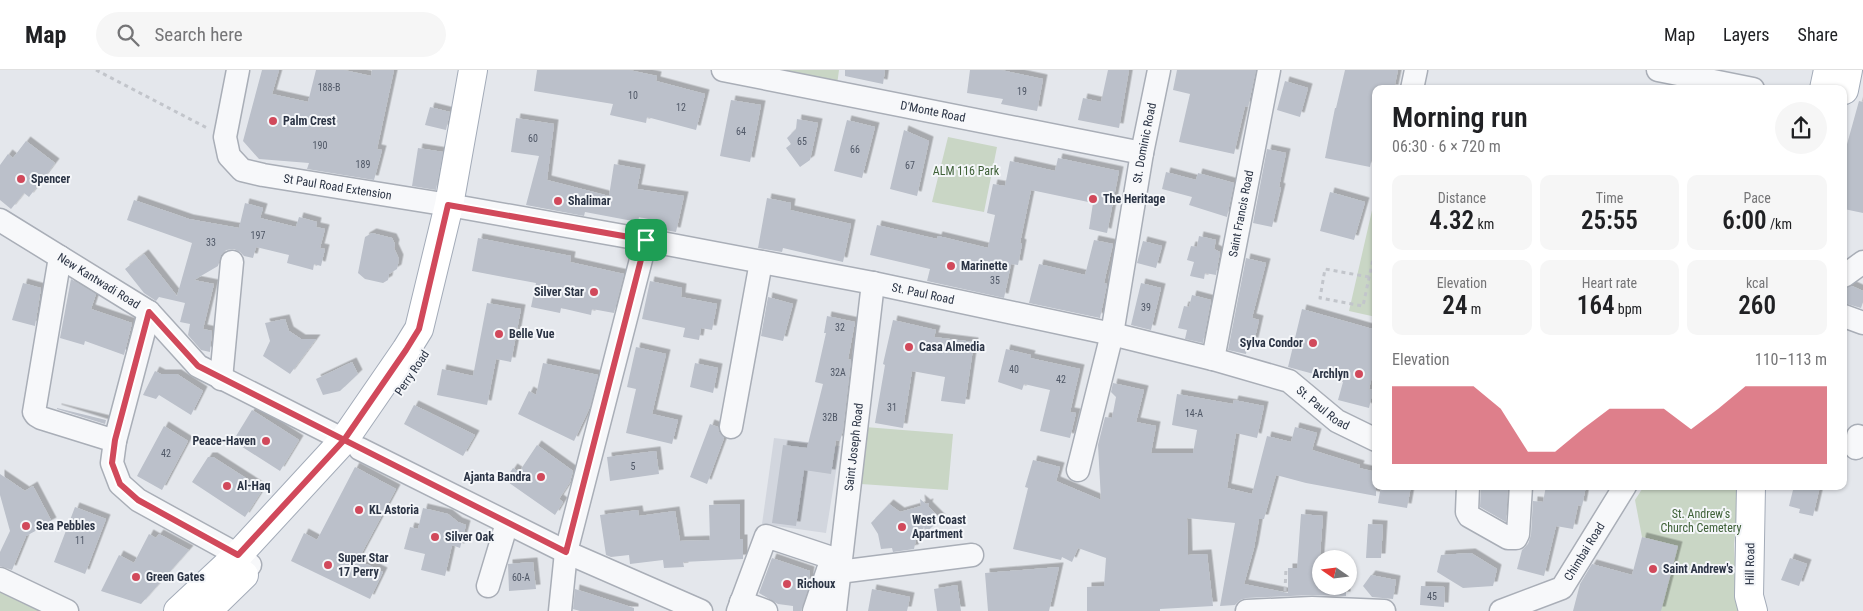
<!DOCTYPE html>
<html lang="en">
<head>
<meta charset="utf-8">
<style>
	:root { --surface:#fff; --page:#f6f6f6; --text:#202124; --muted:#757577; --line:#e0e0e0; --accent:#d1495b }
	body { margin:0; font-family:"Roboto Condensed",sans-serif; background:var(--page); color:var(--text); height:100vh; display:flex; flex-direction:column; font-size:19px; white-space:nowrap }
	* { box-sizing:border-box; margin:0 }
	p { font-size:16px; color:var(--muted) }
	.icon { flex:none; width:28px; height:28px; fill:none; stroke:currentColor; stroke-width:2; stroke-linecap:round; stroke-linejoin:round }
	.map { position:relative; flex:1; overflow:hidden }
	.details { position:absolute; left:1372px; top:15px; width:475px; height:405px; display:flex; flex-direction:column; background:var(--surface); border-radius:10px; box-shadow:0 1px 4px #0004 }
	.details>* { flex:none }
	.needle { width:32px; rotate:284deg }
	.controls { position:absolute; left:1312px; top:480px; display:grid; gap:10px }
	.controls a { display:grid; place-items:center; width:45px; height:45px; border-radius:50%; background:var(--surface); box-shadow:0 1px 4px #0004; font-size:25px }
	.pin { position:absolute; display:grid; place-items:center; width:42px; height:42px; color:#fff; margin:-21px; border-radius:10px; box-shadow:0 2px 8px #0006 }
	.round { display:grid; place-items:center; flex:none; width:52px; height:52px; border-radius:26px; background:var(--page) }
	.headline { display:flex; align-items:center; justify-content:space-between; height:85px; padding:0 20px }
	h1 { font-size:28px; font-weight:600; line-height:38px }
	.figures { display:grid; grid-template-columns:repeat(3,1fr); gap:8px; height:85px; padding:5px 20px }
	.figures div { display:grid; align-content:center; border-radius:10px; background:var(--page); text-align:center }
	.figures b { font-size:25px; font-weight:600 }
	.figures small { font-size:14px; font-weight:400 }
	.figures p { font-size:14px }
	.chart { height:140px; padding:10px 20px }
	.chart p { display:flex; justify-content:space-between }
	.chart svg { width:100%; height:90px; margin-top:5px; fill:var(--accent); opacity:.7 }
	header { display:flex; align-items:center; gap:30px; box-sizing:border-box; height:70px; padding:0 25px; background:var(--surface); border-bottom:1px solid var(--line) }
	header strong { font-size:24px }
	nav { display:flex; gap:28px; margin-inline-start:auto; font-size:18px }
	.search { width:350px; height:45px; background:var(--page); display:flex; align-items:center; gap:12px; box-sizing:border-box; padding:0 18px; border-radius:28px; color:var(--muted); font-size:19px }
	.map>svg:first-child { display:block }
	.built { fill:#d2d6de }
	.green { fill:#c9d6c5 }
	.building { fill:#bbc0ca; filter:url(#shadow) }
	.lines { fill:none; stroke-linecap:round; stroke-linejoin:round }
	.minor-casing { stroke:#a9aeb7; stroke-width:25 }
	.major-casing { stroke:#a3abb8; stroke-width:30 }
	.path { stroke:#c2c5cb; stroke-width:3; stroke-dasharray:4 4; stroke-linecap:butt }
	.minor { stroke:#f7f8fa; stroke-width:22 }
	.major { stroke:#fff; stroke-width:28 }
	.route-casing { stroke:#fff; stroke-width:10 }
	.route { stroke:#d1495b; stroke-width:6 }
	.poi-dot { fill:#d1495b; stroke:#f4f6f9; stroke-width:2 }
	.labels { text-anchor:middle; stroke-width:4; stroke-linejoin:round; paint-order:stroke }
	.number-label { font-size:10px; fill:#4f5766 }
	.street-label { font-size:12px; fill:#2b3445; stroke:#f4f6f9 }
	.poi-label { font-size:12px; font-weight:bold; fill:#2b3445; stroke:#f4f6f9; text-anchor:start }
	.park-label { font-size:12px; fill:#3f6138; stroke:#f4f6f9 }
</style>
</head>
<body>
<header>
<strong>Map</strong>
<div class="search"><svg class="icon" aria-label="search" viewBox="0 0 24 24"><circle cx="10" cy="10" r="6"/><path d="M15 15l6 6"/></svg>Search here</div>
<nav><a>Map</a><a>Layers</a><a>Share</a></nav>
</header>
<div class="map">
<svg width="1863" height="541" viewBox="0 0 1863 541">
	<defs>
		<filter id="shadow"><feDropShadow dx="4.5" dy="-4.5" stdDeviation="0" flood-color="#0004"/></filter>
	</defs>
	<rect width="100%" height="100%" fill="#e4e7ec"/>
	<path class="built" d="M774,368L840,376L826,463L762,454Z"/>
	<path class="green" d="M753,0H839L837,15Z
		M948,67L997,77L984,142L932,132Z
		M1376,123V247L1349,241Z
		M865,357L953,364L948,420L861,414Z
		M1644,416H1741L1734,474L1736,523L1739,541H1659L1677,476L1642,467L1635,430Z
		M0,516L40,541H0Z"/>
	<path class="building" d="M262,0H279L272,24L308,32L316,0H344L371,6L372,0H394L377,79L382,80L374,110L307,99L309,93L259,89L243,71Z
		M537,0H629L657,6L656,11L705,24L696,60L647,47L646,53L610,45L613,34L534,21Z
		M845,0H885L883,14L845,6Z
		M970,0H1001L1043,9L1037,41L1001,34L1003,29L967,23Z
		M1108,0H1129L1119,58L1078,50L1083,28L1101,32Z
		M1177,0H1256L1248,37L1245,36L1234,84L1179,72L1190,24L1173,20Z
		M1345,0H1398L1394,19H1376V68L1370,97L1325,88L1335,38H1336Z
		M1285,11L1308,18L1300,47L1277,40Z
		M731,30L761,35L750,92L720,86Z
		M1859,31L1863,32V143L1844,139V85Z
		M430,37L450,42L446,60L425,55Z
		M516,48L554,54L547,110L609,126L614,94L641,99L637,119L684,126L676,162L660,159L662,152L639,147L638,152L585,142L584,146L526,135L539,86L511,82Z
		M797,49L818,53L810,90L800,97L786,78L791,74L787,68L796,59Z
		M847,50L875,57L862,108L834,101Z
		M904,60L929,71L917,126L890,119Z
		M26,71L55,93L29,127L24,123L11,139L0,130V95L8,84L13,88Z
		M418,78L443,82L436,120L412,116Z
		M1267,79L1286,83L1279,117L1281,118L1272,157L1253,153Z
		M1058,88L1119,101L1107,163L1089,159L1093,133L1031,120L1020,173L1022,174L1018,195L1011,194L1004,228L927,211L930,199L870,185L877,155L937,169L938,166L988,178L995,145L987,143L993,114L1005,116L1010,91L1055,101Z
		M1166,102L1196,110L1198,103L1234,113L1227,147L1189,135L1192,127L1162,119Z
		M1330,122L1365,132L1354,170L1320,161Z
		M767,128L791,133L790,140L851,154L843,192L783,178L782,182L758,178Z
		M134,130L189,149L239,158L245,133L263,138L260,148L296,157L299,147L317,152L316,157L325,159L320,178L325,179L321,196L314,194L313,200L287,193L289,185L256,177L253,188L244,186L240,182L234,179L226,180L221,185L218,196L194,210L214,214L203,259L212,261L210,282L201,280L188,265L190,254L180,252L185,233L159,227L156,231L144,223L125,199L144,184L177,226L192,173L127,150Z
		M372,163L392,168L395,174L394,178L399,189L397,199L389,204L388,210L383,213L365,209L358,203L365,167Z
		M1199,166L1216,170L1214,179L1220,182L1216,205L1205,203L1204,209L1190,206L1194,192L1187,190L1191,176L1197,177Z
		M478,168L571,186L570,192L624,204L614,243L592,239L591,245L561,238L560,243L531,237L536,213L472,201Z
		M1094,170L1113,174L1104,213L1107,214L1100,248L1029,233L1039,194L1085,205Z
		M1143,171L1162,176L1156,198L1137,193Z
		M1246,188L1266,193L1252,248L1259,250L1254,272L1248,271L1246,284L1228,280Z
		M71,209L96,224L91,239L132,253L124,285L85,271L84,275L60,268Z
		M650,211L682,218L681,227L717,234L712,260L701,258L699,270L683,267L685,258L642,249Z
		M23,213L41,218L35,256L12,250Z
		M1141,213L1161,218L1151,260L1131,255Z
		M1852,216L1863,221V232L1861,238L1844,233V219Z
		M1192,225L1211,230L1203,273L1185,269L1187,260L1178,258L1184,236L1189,237Z
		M768,227L793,234L783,271L761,266Z
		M487,233L521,239L511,292L496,289L487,335L437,325L442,299L473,306Z
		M1302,239L1376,260V290L1369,319L1373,320L1369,338L1338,330L1343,312L1288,297Z
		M827,246L855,252L848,289L851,290L843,360L840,371L836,370L831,404L804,400L796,456L772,453L783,375L807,378L823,314L815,312L826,263H824Z
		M285,249L289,261L301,269H316L290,304L263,286L270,271L265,253Z
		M893,250L936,260L934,267L974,272L965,334L941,331L945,307L912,301L903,358L875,353L885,295L883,294Z
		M636,277L666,284L652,344L678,350L672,374L626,363L636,319L627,317Z
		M1006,279L1031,285L1030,288L1080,299L1070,342L1076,343L1070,368L1040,361L1050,320L1024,314L1022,320L998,312Z
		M352,292L358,304L340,321L323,325L316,309Z
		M543,293L598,305L590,337L574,371L518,344L529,321L536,325Z
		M695,293L718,298L713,323L690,317Z
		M155,301L161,304H177L203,321L191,345L159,325L156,329L143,325Z
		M1113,313L1144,320L1136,352L1156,356L1151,383H1193L1197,360L1172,355L1177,324L1233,334L1234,330L1264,336L1257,368L1236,363L1227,418L1252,424L1267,366L1291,372L1295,357L1317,363L1312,380L1360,395L1359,398L1376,402V426L1306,413L1276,405L1264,449H1259L1254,478L1244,514L1288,523V498H1297L1301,444L1323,446L1319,498H1321V516H1346V526L1311,525L1246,528L1240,530L1235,535L1220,536L1235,453L1187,448L1188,485L1207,484L1213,536L1160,539V541H1087V517L1104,516L1106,488L1078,478L1072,492L1062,487L1061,490L1013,479L1028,418L1025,417L1033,390L1060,397L1056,411L1101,430L1098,375L1105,347L1112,348L1116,327L1111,322Z
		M414,335L475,365L463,386L404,354Z
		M57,338L106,350L105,354L57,339Z
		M252,340L299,370L280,401L233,371Z
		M710,354L718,357L719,362L724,368L707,414L690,407Z
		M164,356L188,371L162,420L137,406Z
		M537,375L573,401L570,412L559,429L563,432L555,445L505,410L513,398L519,402Z
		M656,381L659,404L610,411L607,387Z
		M208,387H213L263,419L245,447L192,412Z
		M355,397L396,419L358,490L383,502L370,529L291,491L304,463L317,470Z
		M0,404L25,421L33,416L52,452L26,466L12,500L0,496V482L10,461L0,425Z
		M1381,416H1411L1407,438L1378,433Z
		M1481,416H1508L1506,452L1480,437Z
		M1546,416H1586L1582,436L1578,435L1573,459L1556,456L1544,506L1517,499L1522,480L1528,474L1531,465L1533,431L1543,432Z
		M1794,416H1820L1813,446L1799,443L1800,439L1789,436Z
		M920,429L926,434L929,433L928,436L941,449L925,463L924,456L923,461L918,460L914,479L893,482L892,478L881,479L878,464L871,453L889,434L900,442L921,436Z
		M740,434V469H743V489L683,492L684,497L664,498L663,490L630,494L629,485L611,487L606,485L600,445L638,440L639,446L675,441L680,471L710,470L709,435Z
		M75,437L106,449L85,504L54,492Z
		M423,438L448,444L458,452L466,455L460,478L452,475L445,506L421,500L425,484L404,479L410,457L418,459Z
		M1368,454L1383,455L1381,488H1366Z
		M149,464L156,468L159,464L189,480L141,534L101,521L119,485L134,493Z
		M1642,467L1678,476L1661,541H1573L1580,514L1592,494L1632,505Z
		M1471,483L1497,499L1493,516L1463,518L1437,502L1441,485Z
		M772,488L810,501L809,508L811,509L801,541H793V536L778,534L759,523Z
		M1790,488L1807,494L1799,516L1781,510Z
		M533,492L536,519L509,521L508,494Z
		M1059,497L1049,541H988L985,503Z
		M1371,505L1396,510L1393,529L1372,527L1363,516Z
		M957,515L961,541H937L934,519Z
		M1421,516L1445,517L1444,537L1420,535Z
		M575,519L634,538V541H580L573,539Z
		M872,519L910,527L907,541H868Z"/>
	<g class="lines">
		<defs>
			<g id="minor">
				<path id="s1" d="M238,0L225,67L229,86L242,100L263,105L449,135L646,170L873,213L1112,264L1213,289L1289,311L1337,351L1376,370"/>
				<path id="s2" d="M723,0L1142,83"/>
				<path d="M1658,0L1753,19"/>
				<path d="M1412,19L1416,0"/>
				<path id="s3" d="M0,150L149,242L198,296L344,370"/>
				<path d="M60,187L34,342L36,345L41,348L115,371"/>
				<path d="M1844,206L1863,192"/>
				<path d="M149,242L115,371L112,393L120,414L138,430L238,485L250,495"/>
				<path d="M1844,246L1863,253"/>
				<path id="s4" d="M1213,289L1269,0"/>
				<path d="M221,309L232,192"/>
				<path d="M731,357L761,192"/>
				<path d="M1856,378L1858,366"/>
				<path d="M360,379L566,482L701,541"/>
				<path id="s5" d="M1078,400L1112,264L1142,83L1159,0"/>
				<path d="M1468,416L1467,442L1469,446L1508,468H1516L1518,464L1521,416"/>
				<path d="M839,502L972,485"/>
				<path d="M0,509L67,541"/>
				<path d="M488,516L507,453"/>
				<path d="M741,532L766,541"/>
				<path d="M560,541L566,482L646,170"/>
				<path d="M738,541L766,466L832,488L814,541"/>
				<path id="s6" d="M835,541L873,213"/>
				<path d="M1247,541L1312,538L1384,541"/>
				<path id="s7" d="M1501,541L1562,518L1625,416"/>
			</g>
			<path id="major" d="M1824,19L1828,0
				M1844,20L1848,0
				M1751,416L1749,526L1753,541
				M178,541L238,485L344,370L406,280L419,259L449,135L473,0
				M207,541L244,505"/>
		</defs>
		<use href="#minor" class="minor-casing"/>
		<use href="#major" class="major-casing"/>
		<path class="path" d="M96,0L209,59
			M1369,207L1325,199L1320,228L1363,236L1376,175
			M1285,521L1286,498"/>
		<use href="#minor" class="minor"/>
		<use href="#major" class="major"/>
	</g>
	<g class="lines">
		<defs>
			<path id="route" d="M646,170L448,135L419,259L406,280L344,370L238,485L138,430L120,414L112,393L115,370L149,242L198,296L566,482L646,170"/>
		</defs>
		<use href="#route" class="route-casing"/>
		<use href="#route" class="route"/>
	</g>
	<g class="poi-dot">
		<circle cx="273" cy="51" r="5"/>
		<circle cx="21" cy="109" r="5"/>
		<circle cx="1093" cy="129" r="5"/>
		<circle cx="558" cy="131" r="5"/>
		<circle cx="951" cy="196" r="5"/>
		<circle cx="594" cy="222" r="5"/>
		<circle cx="499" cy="264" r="5"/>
		<circle cx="1313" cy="273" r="5"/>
		<circle cx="909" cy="277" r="5"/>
		<circle cx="1359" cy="304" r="5"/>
		<circle cx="266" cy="371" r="5"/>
		<circle cx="541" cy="407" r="5"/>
		<circle cx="227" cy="416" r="5"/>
		<circle cx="359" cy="440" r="5"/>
		<circle cx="26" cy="456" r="5"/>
		<circle cx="902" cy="457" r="5"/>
		<circle cx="435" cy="467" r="5"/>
		<circle cx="328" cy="495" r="5"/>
		<circle cx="1653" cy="499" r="5"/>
		<circle cx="136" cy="507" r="5"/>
		<circle cx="787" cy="514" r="5"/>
	</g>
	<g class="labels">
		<g class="number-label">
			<text x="329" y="21">188-B</text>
			<text x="1022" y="25">19</text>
			<text x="633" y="29">10</text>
			<text x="681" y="41">12</text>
			<text x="741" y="65">64</text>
			<text x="533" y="72">60</text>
			<text x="802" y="75">65</text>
			<text x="320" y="79">190</text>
			<text x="855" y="83">66</text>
			<text x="363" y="98">189</text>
			<text x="910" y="99">67</text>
			<text x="258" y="169">197</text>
			<text x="211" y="176">33</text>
			<text x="995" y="214">35</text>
			<text x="1146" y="241">39</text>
			<text x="840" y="261">32</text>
			<text x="1014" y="303">40</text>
			<text x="838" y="306">32A</text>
			<text x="1061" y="313">42</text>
			<text x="892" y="341">31</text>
			<text x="1194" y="347">14-A</text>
			<text x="830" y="351">32B</text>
			<text x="166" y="387">42</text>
			<text x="633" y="400">5</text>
			<text x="80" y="474">11</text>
			<text x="521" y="511">60-A</text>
			<text x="1432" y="530">45</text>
		</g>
		<g class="street-label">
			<text dy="4" stroke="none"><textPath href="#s2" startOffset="214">D'Monte Road</textPath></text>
			<text dy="4" stroke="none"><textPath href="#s5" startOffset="334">St. Dominic Road</textPath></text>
			<text dy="4" stroke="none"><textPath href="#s1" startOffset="204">St Paul Road Extension</textPath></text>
			<text dy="4" stroke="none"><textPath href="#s4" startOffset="148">Saint Francis Road</textPath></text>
			<text dy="4" stroke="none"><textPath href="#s3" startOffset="116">New Kantwadi Road</textPath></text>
			<text dy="4" stroke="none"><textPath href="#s1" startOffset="799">St. Paul Road</textPath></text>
			<text transform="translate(412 303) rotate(-56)" y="4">Perry Road</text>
			<text dy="4" stroke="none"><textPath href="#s1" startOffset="1219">St. Paul Road</textPath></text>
			<text dy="4" stroke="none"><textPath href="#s6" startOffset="165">Saint Joseph Road</textPath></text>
			<text dy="4" stroke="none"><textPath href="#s7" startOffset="108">Chimbai Road</textPath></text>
			<text transform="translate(1750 494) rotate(-89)" y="4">Hill Road</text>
		</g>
		<g class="poi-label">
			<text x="283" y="55">Palm Crest</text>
			<text x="31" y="113">Spencer</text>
			<text x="1103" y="133">The Heritage</text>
			<text x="568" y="135">Shalimar</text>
			<text x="961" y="200">Marinette</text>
			<text x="584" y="226" text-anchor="end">Silver Star</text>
			<text x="509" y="268">Belle Vue</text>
			<text x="1303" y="277" text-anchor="end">Sylva Condor</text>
			<text x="919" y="281">Casa Almedia</text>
			<text x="1349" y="308" text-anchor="end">Archlyn</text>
			<text x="256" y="375" text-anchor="end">Peace-Haven</text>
			<text x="531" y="411" text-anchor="end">Ajanta Bandra</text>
			<text x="237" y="420">Al-Haq</text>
			<text x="369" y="444">KL Astoria</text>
			<text x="912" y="454">West Coast<tspan x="912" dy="14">Apartment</tspan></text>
			<text x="36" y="460">Sea Pebbles</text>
			<text x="445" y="471">Silver Oak</text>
			<text x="338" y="492">Super Star<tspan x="338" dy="14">17 Perry</tspan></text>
			<text x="1663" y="503">Saint Andrew's</text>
			<text x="146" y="511">Green Gates</text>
			<text x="797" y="518">Richoux</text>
		</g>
		<g class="park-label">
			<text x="966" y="105">ALM 116 Park</text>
			<text x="1701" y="448">St. Andrew's<tspan x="1701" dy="14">Church Cemetery</tspan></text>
		</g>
	</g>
</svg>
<div class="controls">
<a><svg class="needle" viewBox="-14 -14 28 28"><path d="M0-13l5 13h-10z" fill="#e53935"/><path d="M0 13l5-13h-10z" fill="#757577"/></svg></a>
</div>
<div class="pin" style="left:646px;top:170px;background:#1e9e55"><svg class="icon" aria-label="arrive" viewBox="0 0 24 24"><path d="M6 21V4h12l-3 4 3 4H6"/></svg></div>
<section class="details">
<div class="headline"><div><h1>Morning run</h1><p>06:30 · 6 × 720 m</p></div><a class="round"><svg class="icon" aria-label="share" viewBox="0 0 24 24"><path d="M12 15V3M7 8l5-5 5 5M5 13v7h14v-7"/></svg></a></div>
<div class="figures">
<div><p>Distance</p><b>4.32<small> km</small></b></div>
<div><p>Time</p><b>25:55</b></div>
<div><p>Pace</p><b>6:00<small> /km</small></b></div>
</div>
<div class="figures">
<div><p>Elevation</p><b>24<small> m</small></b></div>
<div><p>Heart rate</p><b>164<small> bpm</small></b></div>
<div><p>kcal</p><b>260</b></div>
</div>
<div class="chart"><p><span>Elevation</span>110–113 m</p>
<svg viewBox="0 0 160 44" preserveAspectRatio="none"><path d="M0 44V6L10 6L20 6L30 6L40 17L50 38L60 38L70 27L80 17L90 17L100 17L110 27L120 17L130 6L140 6L150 6L160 6V44z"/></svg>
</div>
</section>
</div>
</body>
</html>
